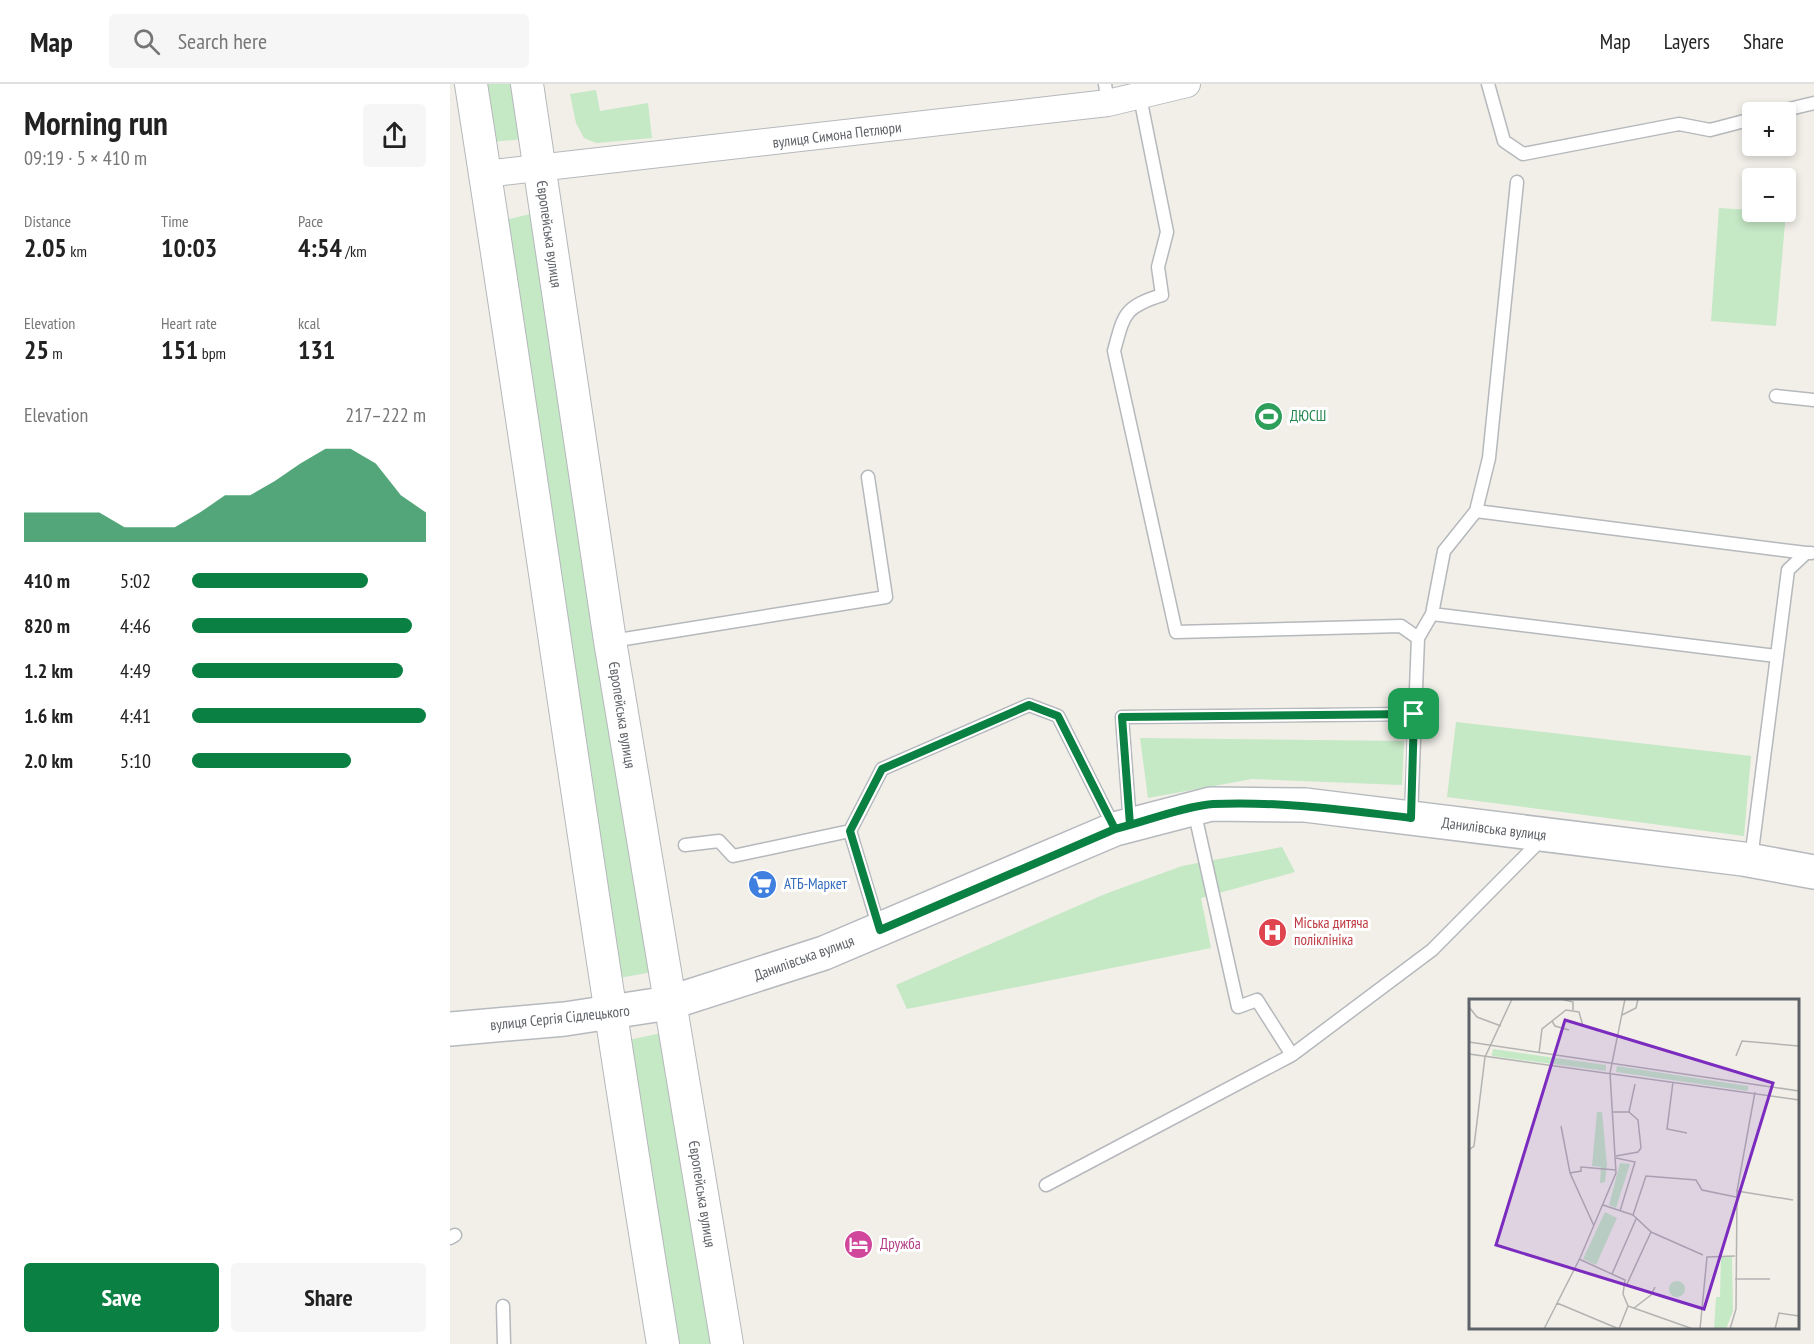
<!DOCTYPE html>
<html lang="en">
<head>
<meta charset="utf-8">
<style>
	:root { --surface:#fff; --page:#f6f6f6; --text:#222; --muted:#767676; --line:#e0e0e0; --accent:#0b8043 }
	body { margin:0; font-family:"PT Sans Narrow",sans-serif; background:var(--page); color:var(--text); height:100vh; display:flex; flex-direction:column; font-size:22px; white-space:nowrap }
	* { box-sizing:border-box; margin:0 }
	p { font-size:20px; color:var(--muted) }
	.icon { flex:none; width:33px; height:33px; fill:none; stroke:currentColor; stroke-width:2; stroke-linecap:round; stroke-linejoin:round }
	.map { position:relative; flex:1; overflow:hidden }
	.details { display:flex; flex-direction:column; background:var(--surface); width:450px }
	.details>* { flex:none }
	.buttons { position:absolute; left:1292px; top:18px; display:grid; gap:12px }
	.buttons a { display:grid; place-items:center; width:54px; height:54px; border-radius:6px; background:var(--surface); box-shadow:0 3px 9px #0003; font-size:30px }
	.pin { position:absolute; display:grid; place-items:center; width:51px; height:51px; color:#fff; margin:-26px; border-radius:12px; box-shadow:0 3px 9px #0006 }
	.round { display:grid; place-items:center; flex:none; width:63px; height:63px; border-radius:6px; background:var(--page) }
	.headline { display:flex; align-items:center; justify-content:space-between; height:102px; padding:0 24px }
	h1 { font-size:33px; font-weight:700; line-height:45px }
	.figures { display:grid; grid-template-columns:repeat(3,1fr); gap:9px; height:102px; padding:6px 24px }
	.figures div { display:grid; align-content:center }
	.figures b { font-size:26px; font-weight:700 }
	.figures small { font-size:16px; font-weight:400 }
	.figures p { font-size:16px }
	.chart { height:168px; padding:12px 24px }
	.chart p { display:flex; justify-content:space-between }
	.chart svg { width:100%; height:108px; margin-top:6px; fill:var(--accent); opacity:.7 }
	.button { display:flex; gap:12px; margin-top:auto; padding:12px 24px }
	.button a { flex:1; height:69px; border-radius:6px; background:var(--accent); color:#fff; font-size:24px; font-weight:700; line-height:69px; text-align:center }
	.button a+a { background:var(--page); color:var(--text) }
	ul { padding:0 24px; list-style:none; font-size:20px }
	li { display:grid; grid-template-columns:96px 72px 1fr; align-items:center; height:45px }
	li i { height:15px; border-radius:8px; background:var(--accent) }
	header { display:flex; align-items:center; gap:36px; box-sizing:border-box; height:84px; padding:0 30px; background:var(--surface); border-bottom:2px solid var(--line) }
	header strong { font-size:28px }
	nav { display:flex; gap:33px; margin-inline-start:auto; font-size:21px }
	.search { width:420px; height:54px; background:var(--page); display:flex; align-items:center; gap:15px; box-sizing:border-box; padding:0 21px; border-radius:6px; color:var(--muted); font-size:22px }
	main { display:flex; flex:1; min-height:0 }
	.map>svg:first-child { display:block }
	.green { fill:#c5e8c5 }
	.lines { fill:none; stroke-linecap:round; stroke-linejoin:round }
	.service-casing { stroke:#b5b8bc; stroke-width:15 }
	.minor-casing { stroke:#b5b8bc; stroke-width:28 }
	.tertiary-casing { stroke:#b5b8bc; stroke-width:34 }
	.secondary-casing { stroke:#b6babf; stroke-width:36 }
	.service { stroke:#fff; stroke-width:12 }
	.minor { stroke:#fff; stroke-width:26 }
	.tertiary { stroke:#fff; stroke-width:32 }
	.secondary { stroke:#fff; stroke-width:33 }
	.route-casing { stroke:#fff; stroke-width:12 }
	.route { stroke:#0b8043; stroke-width:8 }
	.labels { text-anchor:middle; stroke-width:6; stroke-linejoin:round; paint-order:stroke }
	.street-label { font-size:15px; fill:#5f6368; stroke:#fff }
	.leisure-label { font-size:15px; fill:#27864d; stroke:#fff; text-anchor:start }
	.shop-label { font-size:15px; fill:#366cbe; stroke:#fff; text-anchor:start }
	.health-label { font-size:15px; fill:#be3a42; stroke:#fff; text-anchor:start }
	.hotel-label { font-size:15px; fill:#b23c85; stroke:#fff; text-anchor:start }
	.inset-road { fill:none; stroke:#b3b3b1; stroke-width:1.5 }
	.view { fill:#7b2cbf; fill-opacity:0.15; stroke:#7b2cbf; stroke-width:3 }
	.inset-edge { fill:none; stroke:#5f6368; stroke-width:3 }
</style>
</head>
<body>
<header>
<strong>Map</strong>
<div class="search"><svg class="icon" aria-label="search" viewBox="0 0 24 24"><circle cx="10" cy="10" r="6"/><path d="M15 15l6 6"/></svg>Search here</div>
<nav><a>Map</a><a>Layers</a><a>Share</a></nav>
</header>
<main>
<section class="details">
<div class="headline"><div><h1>Morning run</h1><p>09:19 · 5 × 410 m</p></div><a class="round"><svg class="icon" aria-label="share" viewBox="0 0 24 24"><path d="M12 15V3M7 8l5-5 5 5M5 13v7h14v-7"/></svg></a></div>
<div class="figures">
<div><p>Distance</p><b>2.05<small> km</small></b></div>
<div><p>Time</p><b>10:03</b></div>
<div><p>Pace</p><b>4:54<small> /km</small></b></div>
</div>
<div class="figures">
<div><p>Elevation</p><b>25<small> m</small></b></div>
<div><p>Heart rate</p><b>151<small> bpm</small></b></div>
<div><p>kcal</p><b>131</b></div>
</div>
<div class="chart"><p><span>Elevation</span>217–222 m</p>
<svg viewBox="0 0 160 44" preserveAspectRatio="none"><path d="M0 44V32L10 32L20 32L30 32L40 38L50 38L60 38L70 32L80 25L90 25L100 19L110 12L120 6L130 6L140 12L150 25L160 32V44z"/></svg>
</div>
<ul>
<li><b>410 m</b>5:02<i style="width:75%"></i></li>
<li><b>820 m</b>4:46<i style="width:94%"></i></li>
<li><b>1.2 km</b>4:49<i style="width:90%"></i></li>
<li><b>1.6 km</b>4:41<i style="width:100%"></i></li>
<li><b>2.0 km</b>5:10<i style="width:68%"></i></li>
</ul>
<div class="button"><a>Save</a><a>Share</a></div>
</section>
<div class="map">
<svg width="1364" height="1260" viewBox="0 0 1364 1260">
	<rect width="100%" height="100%" fill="#f1efe8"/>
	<path class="green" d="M33,0H65L73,55L41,58Z
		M146,6L150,27L198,19L202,54L146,59L134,54L126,39L120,10Z
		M1269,124L1336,128L1326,242L1261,237Z
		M85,129L202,888L169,894L55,136Z
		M1006,638L1301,672L1294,752L997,713Z
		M690,654L954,657L952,701L802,695L698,714Z
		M832,763L845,788L751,814L761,864L457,925L446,901L655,810L732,782Z
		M216,948L267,1260H228L179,956Z"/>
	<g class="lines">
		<defs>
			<path id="service" d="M655,0L658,19
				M1038,0L1054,57L1073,70L1229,40L1260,46L1302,35
				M690,13L717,148L708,183L712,211C674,223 674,230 664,267L726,548L951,542L968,554
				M1327,28L1364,19
				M1326,312L1364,316
				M1026,427L1039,374L1067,98
				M982,530L1326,572
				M162,557L436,513L418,393
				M744,726L788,923L807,916L842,971
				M961,733L968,554L982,530L994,467L1026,427L1356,469
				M680,740L672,633L964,630
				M235,761L269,757L283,772L400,747
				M1301,775L1338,486L1356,469H1361
				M429,844L400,747L432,685L579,621L608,632L664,743
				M596,1101L842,971L982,866L1092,755
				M0,1154L5,1151
				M53,1222L54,1260"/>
			<path id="minor" d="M35,90L658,19L737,0"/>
			<path id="tertiary" d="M21,0C87,420 144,841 213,1260
				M77,0L160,557L277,1260"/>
			<path id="secondary" d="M0,945L115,935L219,919L374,869L665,745L761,720L855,721L1293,775L1364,788"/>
		</defs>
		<use href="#service" class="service-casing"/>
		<use href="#minor" class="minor-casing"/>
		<use href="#tertiary" class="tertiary-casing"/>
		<use href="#secondary" class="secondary-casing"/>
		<use href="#service" class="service"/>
		<use href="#minor" class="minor"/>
		<use href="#tertiary" class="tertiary"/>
		<use href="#secondary" class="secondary"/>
	</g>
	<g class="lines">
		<defs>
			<path id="route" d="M964,630L961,734C895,726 829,717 763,720C735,722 694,738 665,745L430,846L400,747L432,685L579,621L608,632L665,745L680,741L672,633L964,630"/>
		</defs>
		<use href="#route" class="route-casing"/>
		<use href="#route" class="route"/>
	</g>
	<defs>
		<symbol id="stadium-disc" viewBox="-11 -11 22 22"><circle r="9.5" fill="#2e9e5b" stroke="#fff"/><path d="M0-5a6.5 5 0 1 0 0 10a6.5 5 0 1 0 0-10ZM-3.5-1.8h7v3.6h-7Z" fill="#fff"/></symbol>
		<symbol id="supermarket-disc" viewBox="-11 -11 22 22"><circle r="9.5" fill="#3f7fe0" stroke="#fff"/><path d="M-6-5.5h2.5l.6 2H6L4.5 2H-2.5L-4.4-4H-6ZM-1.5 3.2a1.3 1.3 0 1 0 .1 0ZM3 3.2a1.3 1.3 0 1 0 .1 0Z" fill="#fff"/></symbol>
		<symbol id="hospital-disc" viewBox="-11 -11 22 22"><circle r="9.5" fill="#e0444e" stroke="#fff"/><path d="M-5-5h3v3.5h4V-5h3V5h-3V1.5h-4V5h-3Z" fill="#fff"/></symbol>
		<symbol id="hotel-disc" viewBox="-11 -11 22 22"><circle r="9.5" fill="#d1479c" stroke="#fff"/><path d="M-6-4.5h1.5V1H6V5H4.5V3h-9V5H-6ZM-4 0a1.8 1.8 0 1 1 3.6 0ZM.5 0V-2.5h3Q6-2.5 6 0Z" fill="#fff"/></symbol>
	</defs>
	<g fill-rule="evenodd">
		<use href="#stadium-disc" x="802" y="316" width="33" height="33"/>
		<use href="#supermarket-disc" x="296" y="784" width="33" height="33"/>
		<use href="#hospital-disc" x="806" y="832" width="33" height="33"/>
		<use href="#hotel-disc" x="392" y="1144" width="33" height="33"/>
	</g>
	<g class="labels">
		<g class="street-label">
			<text transform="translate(387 51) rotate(-7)" y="5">вулиця Симона Петлюри</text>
			<text transform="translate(99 150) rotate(82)" y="5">Європейська вулиця</text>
			<text transform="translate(172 631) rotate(81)" y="5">Європейська вулиця</text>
			<text transform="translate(1044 745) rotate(7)" y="5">Данилівська вулиця</text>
			<text transform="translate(354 874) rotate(-20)" y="5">Данилівська вулиця</text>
			<text transform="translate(110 934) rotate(-6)" y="5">вулиця Сергія Сідлецького</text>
			<text transform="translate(252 1110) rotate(81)" y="5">Європейська вулиця</text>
		</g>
		<g class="leisure-label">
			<text x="840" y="337">ДЮСШ</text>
		</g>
		<g class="shop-label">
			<text x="334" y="805">АТБ-Маркет</text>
		</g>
		<g class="health-label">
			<text x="844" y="844">Міська дитяча<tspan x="844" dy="17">поліклініка</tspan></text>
		</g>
		<g class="hotel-label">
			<text x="430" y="1165">Дружба</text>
		</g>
	</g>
	<g transform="translate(1019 915)">
		<rect width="330" height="330" fill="#f1efe8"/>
		<path d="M24,50L137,66V72L23,57ZM148,67L279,87V92L147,73ZM128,113H133L138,166L136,183L131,184L132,168L123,167ZM151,164L161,165L147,209L140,206ZM136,213L148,219L127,266L114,260ZM252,258H263L264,312L257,330H245L247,298H251ZM200 290a8 8 0 1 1 16 0a8 8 0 1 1-16 0Z" fill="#c5e8c5"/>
		<path class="inset-road" d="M92,0L104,3V11M0,8L8,18L32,27M153,16L167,9L169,0M83,22L86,27L100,31M0,43L330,92M70,54L73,30L97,11L110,13L114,27M0,55L330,101M267,57L273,42L330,47M204,83L198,130L218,134M143,113H160L169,121L172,149L169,153L147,157M160,113L166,85M92,127L101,174L125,227M0,151L5,147L16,58L43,0M147,159L166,163L151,212M101,174L112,172V168L147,171M268,192L324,201M134,206L164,216L182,233L158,285M164,216L177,177L227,181L233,191L267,198M182,233L234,256M110,260L156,281L154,295L159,307L150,330M143,275L167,220M266,280H301M88,304L150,330M159,307L224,330M165,309L182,296L186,288M75,330L111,259L147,174L141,74L156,0M231,330L238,258L266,257M261,330L267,310L268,192L286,93M306,330L310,314L330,317"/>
		<path class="view" d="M96,21L304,84L235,310L27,246Z"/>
		<rect width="330" height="330" class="inset-edge"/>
	</g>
</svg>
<div class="buttons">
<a>+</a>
<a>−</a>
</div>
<div class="pin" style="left:964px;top:630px;background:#1e9e55"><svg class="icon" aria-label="arrive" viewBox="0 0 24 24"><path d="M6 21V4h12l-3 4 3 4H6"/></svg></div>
</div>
</main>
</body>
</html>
